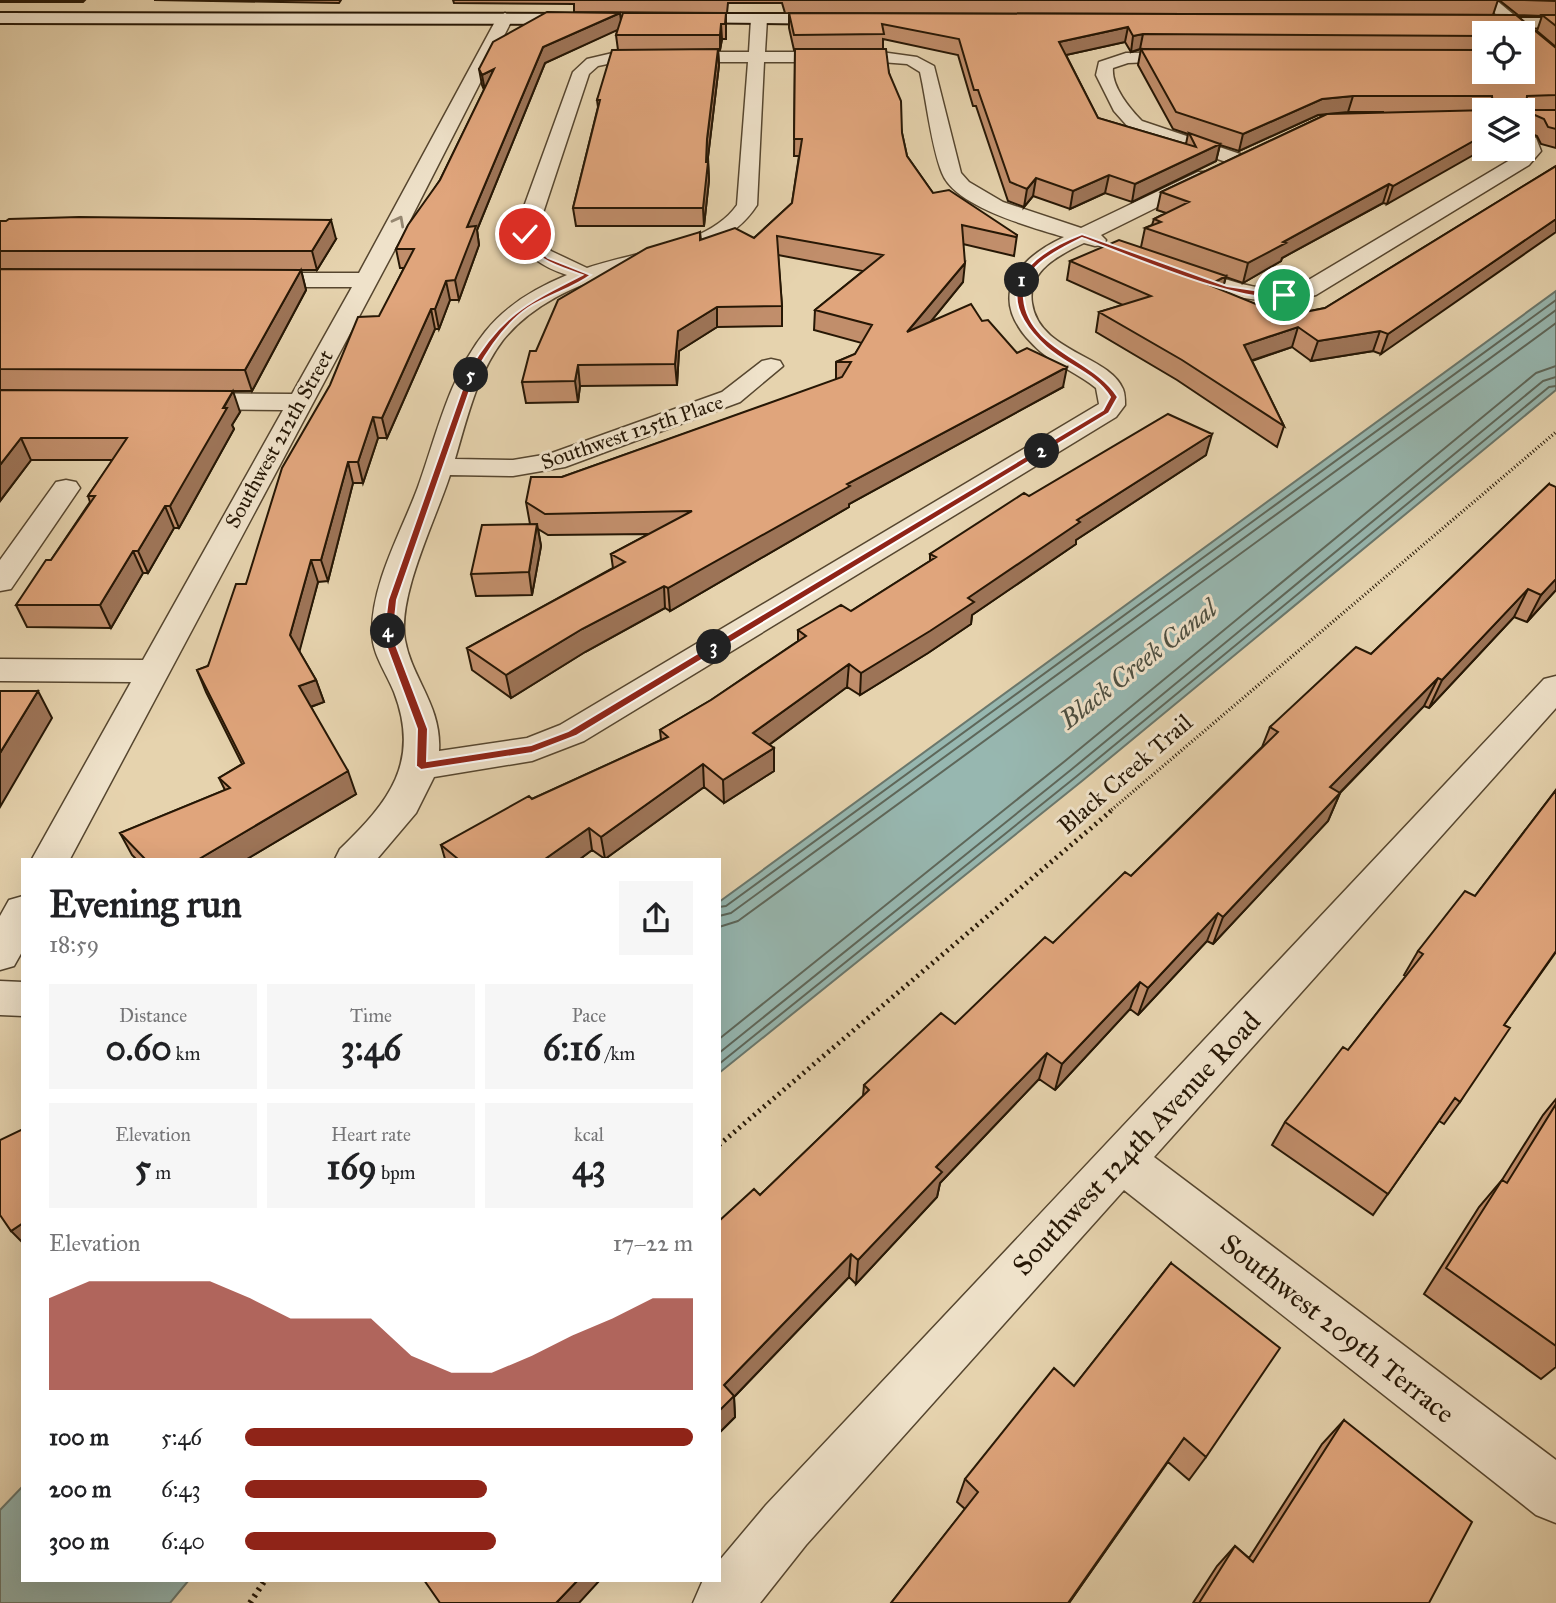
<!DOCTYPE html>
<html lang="en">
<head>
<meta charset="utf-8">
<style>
	:root { --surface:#fff; --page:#f6f6f6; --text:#202124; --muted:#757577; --accent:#8f2418 }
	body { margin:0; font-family:"IM FELL Great Primer",serif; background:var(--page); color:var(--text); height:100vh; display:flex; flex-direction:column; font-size:26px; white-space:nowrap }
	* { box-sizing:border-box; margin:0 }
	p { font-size:23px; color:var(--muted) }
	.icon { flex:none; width:38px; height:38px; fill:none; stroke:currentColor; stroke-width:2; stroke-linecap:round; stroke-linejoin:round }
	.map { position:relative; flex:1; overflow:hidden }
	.sheet { position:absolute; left:21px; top:858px; width:700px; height:724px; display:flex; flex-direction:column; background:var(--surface); border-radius:0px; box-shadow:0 7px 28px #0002 }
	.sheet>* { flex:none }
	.tools { position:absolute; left:1472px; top:21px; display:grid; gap:14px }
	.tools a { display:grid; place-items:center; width:63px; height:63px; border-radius:0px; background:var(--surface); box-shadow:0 7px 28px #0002; font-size:35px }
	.pin { position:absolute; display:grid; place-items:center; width:60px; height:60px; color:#fff; margin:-30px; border:4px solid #fff; border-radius:50%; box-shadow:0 2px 7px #0007 }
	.km { position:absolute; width:35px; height:35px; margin:-18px; border-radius:50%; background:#222; color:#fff; font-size:19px; line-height:35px; text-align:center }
	.round { display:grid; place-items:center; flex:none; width:74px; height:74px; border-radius:0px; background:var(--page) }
	.summary { display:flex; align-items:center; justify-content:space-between; height:119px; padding:0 28px }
	h1 { font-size:38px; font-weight:700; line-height:52px }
	.stats { display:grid; grid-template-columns:repeat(3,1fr); gap:10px; height:119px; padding:7px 28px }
	.stats div { display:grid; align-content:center; border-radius:0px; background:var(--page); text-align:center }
	.stats b { font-size:35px; font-weight:700 }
	.stats small { font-size:19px; font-weight:400 }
	.stats p { font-size:19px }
	.chart { height:196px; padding:14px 28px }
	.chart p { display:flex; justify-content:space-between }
	.chart svg { width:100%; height:126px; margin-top:7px; fill:var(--accent); opacity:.7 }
	ul { padding:0 28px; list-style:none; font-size:23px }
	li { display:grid; grid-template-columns:112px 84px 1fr; align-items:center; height:52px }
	li i { height:18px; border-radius:9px; background:var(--accent) }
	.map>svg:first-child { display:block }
	.water { fill:#97b7b0; stroke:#6a776c; stroke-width:2 }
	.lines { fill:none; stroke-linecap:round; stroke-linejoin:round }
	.shore { stroke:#5e675a; stroke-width:2 }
	.street-casing { stroke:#56462f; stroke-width:3 }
	.secondary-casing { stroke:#261705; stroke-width:4 }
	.path-far2 { stroke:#261705; stroke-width:3.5; stroke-dasharray:1 2.5; stroke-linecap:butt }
	.path-far1 { stroke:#261705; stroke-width:5; stroke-dasharray:2 4.5; stroke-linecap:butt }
	.path { stroke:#261705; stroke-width:6; stroke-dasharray:2.5 5; stroke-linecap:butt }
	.street { fill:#efe2ca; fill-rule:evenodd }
	.secondary { fill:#efe2ca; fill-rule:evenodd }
	.wall { fill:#c18e6b; stroke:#261705; stroke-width:2; fill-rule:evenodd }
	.shaded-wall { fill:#9d7457; stroke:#261705; stroke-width:2 }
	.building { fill:#e0a57c; stroke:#261705; stroke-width:2 }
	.oneway { stroke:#958771 }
	.route { fill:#8f2418; stroke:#fff; stroke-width:2 }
	.labels { text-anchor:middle; stroke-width:6; stroke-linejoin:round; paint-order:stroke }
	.far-street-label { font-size:21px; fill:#261705; stroke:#efe2ca }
	.street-label { font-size:24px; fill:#261705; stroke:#efe2ca }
	.water-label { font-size:26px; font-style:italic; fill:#4e4f41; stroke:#efe2ca }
	.near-street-label { font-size:28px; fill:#261705; stroke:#efe2ca }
</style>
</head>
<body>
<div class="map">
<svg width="1556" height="1603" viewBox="0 0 1556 1603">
	<rect width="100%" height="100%" fill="#e6d3ae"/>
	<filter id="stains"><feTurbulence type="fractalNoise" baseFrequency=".00286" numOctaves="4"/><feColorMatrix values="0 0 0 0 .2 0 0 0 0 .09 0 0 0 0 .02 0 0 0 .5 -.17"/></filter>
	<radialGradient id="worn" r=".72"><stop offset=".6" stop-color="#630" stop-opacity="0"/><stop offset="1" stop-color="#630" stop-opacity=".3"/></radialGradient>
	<path class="water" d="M1556,291V390L1082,781L719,1073V902Z
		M23,1486V1580H189L170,1603H0V1510Z"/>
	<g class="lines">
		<path class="shore" d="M719,907L726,906L1556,300
			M719,916L731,913L1556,310
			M719,927L738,921L1556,323
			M719,1039L1065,761L1536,373L1556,366
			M719,1053L1072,769L1543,381L1556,377
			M719,1064L1077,776L1549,387L1556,386"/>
		<defs>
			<path id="street" d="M1480,0H1496L1556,50V63L1550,61L1522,38V33H1517Z
				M505,13L513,18L403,234L70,859H32L131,682L0,681V659L143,660L283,410L187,409L178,406L174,401L178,396L187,393L292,394L352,287H255L247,285L244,280L247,275L255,273H359L497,18Z
				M759,14L767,19L765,52H881L917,57L934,66L961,173L969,182L1003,202L1081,228L1198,172H1212L1215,176L1212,180L1101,235L1106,240L1103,245L1095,246L1084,243C1059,255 1027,271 1032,303C1039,352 1109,355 1123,389C1125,394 1125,400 1125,405L1116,417L584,741L532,761L434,777L416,813L377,859H335L340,849C389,802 421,762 394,692C386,672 372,654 372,632C372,582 401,533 418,487C437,434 449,377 485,332C506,305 536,288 567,275C543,267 527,257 514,234L573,72L587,59L617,52H749L751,19ZM617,62H748L737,205C709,246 632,252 587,268L551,251L536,234L589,74L598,66ZM764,62H881L907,64L920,72C927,103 931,145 942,173C955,207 1031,227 1064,237C1006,264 988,306 1041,352C1058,366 1079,374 1096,388L1099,404L560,725L527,738L439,751C442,706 412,679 405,640C397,596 436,519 450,475L513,476L565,467L740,402L783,366L780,361L771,359L762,361L722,392L549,454L513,460L455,459C467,419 477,374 503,340C533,303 581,282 627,270C675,256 728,250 757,205Z
				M1189,52L1197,57L1195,60L1128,63L1113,68C1111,86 1130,109 1142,121L1246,156L1249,160L1246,164H1232L1130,129L1114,111L1096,75L1099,62L1126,53Z
				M1522,131L1536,138L1541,151L1529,165L1316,295C1260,309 1221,294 1168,275L1165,270L1168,265L1176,263C1218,274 1255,297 1300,285L1515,157L1522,150Z
				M66,480L76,482L80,488L11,589L0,591V560L56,482Z
				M1556,676V708L1154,1157L1556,1460V1523L1536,1515L1124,1190L806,1545L760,1603H693L703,1580H719V1561L766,1505L1544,679Z
				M23,896V950L14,966L0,970V916L9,900Z
				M0,981L23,982V1016L0,1015Z"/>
			<path id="secondary" d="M0,13L589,14L597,19L589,24L0,23Z
				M674,14H841L849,19L841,24L668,22L666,19Z
				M1472,18H1556V28L1466,26L1464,23L1466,20Z"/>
		</defs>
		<use href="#street" class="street-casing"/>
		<use href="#secondary" class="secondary-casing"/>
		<path class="path-far2" d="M1109,812L1556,432"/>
		<path class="path-far1" d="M719,1145L1111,811"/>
		<path class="path" d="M250,1603L265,1580"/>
		<use href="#street" class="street"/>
		<use href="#secondary" class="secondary"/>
	</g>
	<path class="wall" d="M0,0H85L83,2H0Z
		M154,0H341L339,3Z
		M453,0H1498L1493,15L785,13L782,3H728L727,13L574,12V4L454,3Z
		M1499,0H1556V47L1537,31L1542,16L1518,15Z
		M620,13L621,19L726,13V39H722L720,50H718L719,65L708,157L709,180L704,226H576L573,208L598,107L597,100L618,50L616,35L618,29L545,63L477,230L479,245L459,300H450L439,329H435L387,438H378L363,483H353L328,581L318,582L299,651L316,680L324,702L311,707L356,794L247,859H136L132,855L120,833L225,790L219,778L242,764L206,692L197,670L208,666L246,584L404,268H400L396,249L440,180L484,90L482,85L479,69Z
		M789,13L1516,15L1556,48V148L1541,144L1537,136L1522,130V110L1387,204L1383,203L1282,258L1281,261L1243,283L1226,277L1222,291L1285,316L1325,308L1556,166L1381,354L1373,351L1311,361L1292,347L1252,361L1284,426L1277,447L1177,380L1096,332L1099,312L1123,305L1067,280L1070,261L1141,247L1145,228L1152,225L1154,219L1166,213L1157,210L1161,192L1325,115H1318L1239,151L1220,145L1216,161L1132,202L1105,193L1070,209L1033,196L1024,207L1008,201L976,106H973L958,55L883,39V49L889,73L907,156L933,193L1017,235L1014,256L963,244V282L931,321H982L1017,353L1063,387L849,504V507L670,611L665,608L585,652L511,698L472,670L467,648L613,568L611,554L649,534L548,535L538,529L541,546L532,595L476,596L471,574L530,524L526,502L562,477L836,380V362L855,354L862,343L814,330L815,310L863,271L778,255L782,306V326L717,327L679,351L677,385L580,386L578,402L526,403L522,382L536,351L700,232L701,240L754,238L792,203L799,156H794L795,50H794L789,28ZM1484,33H1522L1484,72ZM1125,42L1131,52L1141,49L1138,65L1173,129L1188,134L1186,144L1098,118L1066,55ZM1348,112H1384L1338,113Z
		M0,221L336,239L317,270H301L306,290L252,391H109L240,412L232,425L234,429L179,528H174L148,573H143L111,628L27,627L16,605L51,560L90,502L88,496L113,460H31L0,501Z
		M1206,455L1076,540V544L972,615L971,624L928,653L860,695L847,687L769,745L774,748V771L724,803L704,787L605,859L592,850L580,859H445L441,845L532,799L661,740L660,730L711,700L798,641V630L851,611L930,561V554L1029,496Z
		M1549,484L1556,590L1527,622L1514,617L1429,708L1424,706L1340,793L1328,821L1213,944L1207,941L1138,1015L1130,1009L1055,1090L1039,1079L940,1183L937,1197L856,1284L849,1277L734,1397L735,1417L719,1433V1221L760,1195L863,1096L864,1085L955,1024L1053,943L1131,876L1262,747L1270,727L1371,654Z
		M1556,790V952L1504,1025L1460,1102L1444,1124L1439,1121L1373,1215L1272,1145L1285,1122L1348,1050L1406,976L1404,975L1418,951L1475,896Z
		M1556,1099V1367L1541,1379L1424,1294L1479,1207L1502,1180L1543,1115Z
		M1171,1263L1206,1457L1189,1480L1168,1462L1069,1603H891L965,1509L957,1502L965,1479L1074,1386Z
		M1344,1420L1429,1603H1193L1217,1566L1235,1546L1249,1558L1322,1444Z"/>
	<path class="shaded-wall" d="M620,13L622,28L545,63L477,230L479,245L459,300L455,280L467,227L543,47Z
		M721,24L722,39L720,50V35Z
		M1128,27L1125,42L1057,57L1059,42Z
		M1143,34L1140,49L1131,52L1133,36Z
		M718,49L719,65L708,157L707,174L708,162L709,180L704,226L703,208L707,139Z
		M494,69L485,91L482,75Z
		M1353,96L1348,112L1318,115L1239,151L1243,134L1322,99Z
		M1484,135V149L1387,204L1393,186Z
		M1220,144L1216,161L1132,202L1135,184Z
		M1109,175L1105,193L1070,209L1073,191Z
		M1036,178L1033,196L1024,207L1027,189Z
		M1389,184L1383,203L1282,258L1281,261L1243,283L1248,263L1283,242Z
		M1556,219V232L1381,354L1388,334Z
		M331,220L336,239L317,270L312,251Z
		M965,263L963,282L906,352L907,332Z
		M301,270L306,290L252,391L245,370Z
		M1226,276L1221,295L1209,285Z
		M446,281L450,300L439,329L435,309Z
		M717,307V327L679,351L677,385L675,364L678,331Z
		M431,309L435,329L387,438L382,418Z
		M1298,327L1292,347L1238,365L1244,345Z
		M1380,331L1373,351L1311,361L1318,341Z
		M578,365L580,386L578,402L575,381Z
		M1067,367L1063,387L849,504V507L670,611L668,588L847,484Z
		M233,391L240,412L232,425L234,429L179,528L170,506Z
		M373,417L378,438L363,483L358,462Z
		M1212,434L1206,455L1076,540V544L972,615L971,624L928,653L860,695L861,673L1077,520Z
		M21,438L31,460L0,501V465Z
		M348,462L353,483L328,581L321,560Z
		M165,506L174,528L148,573L138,551Z
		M537,524L541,546L532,595L529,572Z
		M133,551L143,573L111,628L100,605Z
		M311,560L318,582L298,657L290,635Z
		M1556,577V590L1527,622L1541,595Z
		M664,586L665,608L585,652L511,698L506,675L582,629Z
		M1528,589L1514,617L1429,708L1442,680Z
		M849,664L847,687L754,756L753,733Z
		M1438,678L1424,706L1318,815L1330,787Z
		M316,680L324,702L307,708L299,686Z
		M38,691L52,718L0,807V753Z
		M774,748V771L724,803L723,780Z
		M703,764L704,787L605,859L601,837Z
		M348,771L356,794L247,859H199Z
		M1340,793L1328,821L1213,944L1223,917Z
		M589,828L592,850L580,859H545Z
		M1218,913L1207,941L1138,1015L1148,988Z
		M1140,982L1130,1009L1055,1090L1062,1064Z
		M1047,1053L1039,1079L940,1183L937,1197L856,1284L858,1260L936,1167Z
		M23,1223V1243L11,1231Z
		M851,1254L849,1277L734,1397L735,1417L719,1433V1411L724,1385Z
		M1184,1438L1069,1603H1068Z
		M578,1580H600L579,1603H556Z"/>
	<path class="building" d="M1523,0H1556V1L1524,0Z
		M547,12L620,13L543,47L467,227L476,226L455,280L446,281L435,309H431L382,418L373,417L358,462H348L321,560H311L290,635L316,680L299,686L348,771L199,859H145L120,833L230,788L219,778L244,763L197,670L208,666L236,584H246L282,468L330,385L358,317L379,316L414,249H396L408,225L440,180L494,69L482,75L479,69L493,42Z
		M623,13H726L725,24H721L720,35H616Z
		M789,13L1516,15L1556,48V95L1527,96L1526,107L1529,110H1556V129L1548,127L1544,119L1528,112L1526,121L1522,120V110H1484V135L1393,186L1389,184L1283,242L1286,243L1248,263L1145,228L1161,222L1154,219L1189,202L1161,192L1327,114L1490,110L1493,107L1492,96H1353L1322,99L1243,134L1176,112L1141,49L1484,50V72H1522V33H1484V36L1143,34L1133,36L1128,27L1059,42L1098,118L1196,147L1189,133L1220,144L1135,184L1109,175L1073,191L1036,178L1027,189L1010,182L978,90H974L959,39L882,24L884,34L794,35Z
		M1542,15H1556V26Z
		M718,49L707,139L706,162H708L703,208H573L600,100H597L612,50Z
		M795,49H886L889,73L901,101L902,133L907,156L933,193L949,190L1017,235L1016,237L962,225L965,263L907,332L971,304L982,321L988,320L1017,353L1027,348L1067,367L847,484L850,486L668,588L664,586L582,629L506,675L467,648L625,562L611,554L692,511L545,514L526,502L531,477H562L842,377L851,362H836L855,354L872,325L815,310L883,255L777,236L782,306L717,307L678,331L675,364L578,365L575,381L522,382L530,351H536L558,300L647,248L700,232V240L735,228L754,238L792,203L802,139H794Z
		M1556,166V219L1388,334L1380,331L1318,341L1298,327L1244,345L1284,426L1182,360L1099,312L1151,296L1070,261L1119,240L1226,276L1209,285L1285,316L1325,308Z
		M79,217L331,220L312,251H0V221H6L9,219Z
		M0,269L301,270L245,370L0,369Z
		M0,390L233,391L223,408H227L170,506H165L138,551H133L100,605H16L46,560H51L95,496H88L127,438H21L0,465Z
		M1168,414L1212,434L1077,520L1080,522L968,598L974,602L930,631L861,673L849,664L753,733L774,748L723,780L703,764L601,837L589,828L545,859H458L441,845L529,796L532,799L668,737L660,730L711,700L806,636L798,630L841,605L851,611L936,557L930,554L1024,493L1029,496Z
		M1549,484L1556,487V579L1541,595L1528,589L1442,680L1438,678L1330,787L1340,793L1223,917L1218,913L1148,988L1140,982L1062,1064L1047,1053L936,1167L942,1172L858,1260L851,1254L724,1385L734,1396L719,1411V1221L754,1189L760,1195L869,1090L864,1085L941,1013L955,1024L1045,937L1053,943L1125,872L1131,876L1278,732L1270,727L1356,647L1371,654Z
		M537,524L529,572L471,574L482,525Z
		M0,691H38L0,753Z
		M1556,790V951L1504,1025L1510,1028L1460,1102L1455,1098L1388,1194L1285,1122L1343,1047L1348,1050L1423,954L1418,951L1465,891L1475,896Z
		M1556,1104V1346L1446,1268L1502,1180L1507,1183Z
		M23,1129V1223L11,1231L0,1215V1140Z
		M1171,1263L1280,1348L1206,1457L1184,1438L1068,1603H891L978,1492L965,1479L1054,1368L1074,1386Z
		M1344,1420L1472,1522L1429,1603H1199L1235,1546L1253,1562Z
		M424,1580H578L556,1603H440Z"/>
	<defs><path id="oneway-chevron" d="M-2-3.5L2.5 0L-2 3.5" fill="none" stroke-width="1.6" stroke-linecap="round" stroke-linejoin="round" transform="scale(1.75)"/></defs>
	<use class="oneway" href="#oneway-chevron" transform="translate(399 221) rotate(-62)"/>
	<path class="route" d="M525,232L532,244L548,258L591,275C572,289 548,295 528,308C506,323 490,347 477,370L406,574L397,600L393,637L428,729L427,761L531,745L568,731L1103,410L1110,397C1095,373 1067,366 1046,347C989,295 1022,257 1082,234L1227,286L1288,295C1255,311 1121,252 1082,238C1057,251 1021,266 1024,299C1029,350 1095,359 1118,397L1109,413L576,736L532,753L421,770L416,766L417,729L383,637L388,600L469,370C501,315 527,303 582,275C558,266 532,260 522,234Z"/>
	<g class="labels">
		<g class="far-street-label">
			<text transform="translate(632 432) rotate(-19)" y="7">Southwest 125th Place</text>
			<text transform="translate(279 439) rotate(-61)" y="7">Southwest 212th Street</text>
		</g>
		<g class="street-label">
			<text transform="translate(1125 774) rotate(-41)" y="8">Black Creek Trail</text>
		</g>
		<g class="water-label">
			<text transform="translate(1138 664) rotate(-38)" y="9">Black Creek Canal</text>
		</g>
		<g class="near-street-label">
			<text transform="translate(1136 1143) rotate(-47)" y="10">Southwest 124th Avenue Road</text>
			<text transform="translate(1338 1328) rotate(38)" y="10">Southwest 209th Terrace</text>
		</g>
	</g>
	<rect width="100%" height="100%" filter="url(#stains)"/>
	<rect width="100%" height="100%" fill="url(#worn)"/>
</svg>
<div class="tools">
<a><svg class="icon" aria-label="locate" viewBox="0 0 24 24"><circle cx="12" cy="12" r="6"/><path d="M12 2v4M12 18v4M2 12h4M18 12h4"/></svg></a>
<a><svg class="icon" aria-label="layers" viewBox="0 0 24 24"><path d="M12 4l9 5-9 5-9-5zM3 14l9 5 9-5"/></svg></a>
</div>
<div class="pin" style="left:1284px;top:295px;background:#1e9e55"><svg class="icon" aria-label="arrive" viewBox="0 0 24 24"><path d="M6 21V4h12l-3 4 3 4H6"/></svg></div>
<div class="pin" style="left:525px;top:234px;background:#d93025"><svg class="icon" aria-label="check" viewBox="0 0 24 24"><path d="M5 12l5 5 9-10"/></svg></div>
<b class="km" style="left:1022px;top:280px">1</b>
<b class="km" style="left:1042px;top:451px">2</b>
<b class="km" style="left:714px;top:647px">3</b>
<b class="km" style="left:388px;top:631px">4</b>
<b class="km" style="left:471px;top:375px">5</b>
<section class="sheet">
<div class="summary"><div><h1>Evening run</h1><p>18:59</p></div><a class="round"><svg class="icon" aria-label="share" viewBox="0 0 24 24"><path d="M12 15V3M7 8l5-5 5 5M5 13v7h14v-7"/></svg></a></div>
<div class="stats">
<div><p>Distance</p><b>0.60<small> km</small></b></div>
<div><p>Time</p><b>3:46</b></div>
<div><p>Pace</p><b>6:16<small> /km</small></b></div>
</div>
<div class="stats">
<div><p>Elevation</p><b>5<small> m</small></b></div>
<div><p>Heart rate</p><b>169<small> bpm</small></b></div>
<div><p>kcal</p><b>43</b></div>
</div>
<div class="chart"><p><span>Elevation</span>17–22 m</p>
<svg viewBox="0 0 160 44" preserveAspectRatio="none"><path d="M0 44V12L10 6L20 6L30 6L40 6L50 12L60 19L70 19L80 19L90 32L100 38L110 38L120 32L130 25L140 19L150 12L160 12V44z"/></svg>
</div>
<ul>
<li><b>100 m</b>5:46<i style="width:100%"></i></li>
<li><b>200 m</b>6:43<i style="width:54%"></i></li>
<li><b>300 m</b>6:40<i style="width:56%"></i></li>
</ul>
</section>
</div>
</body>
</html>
